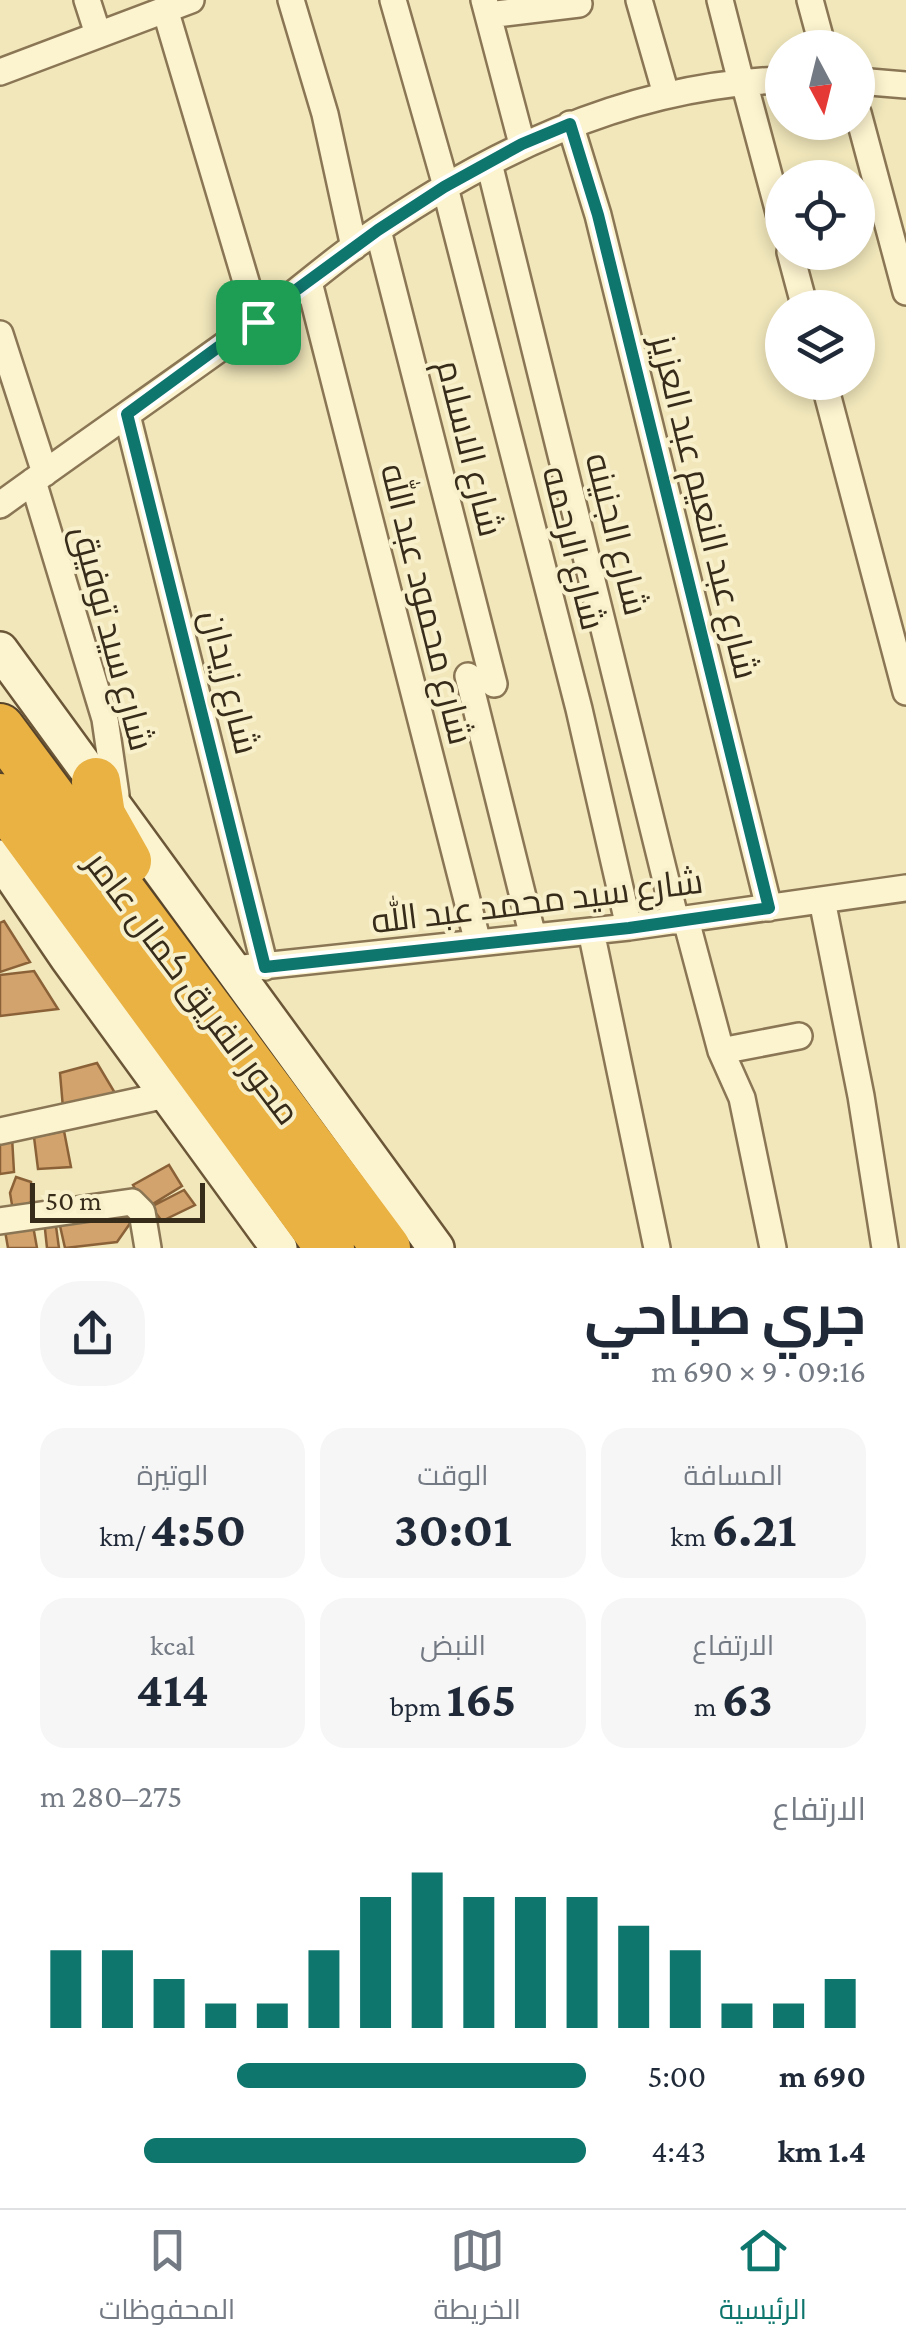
<!DOCTYPE html>
<html lang="ar">
<head>
<meta charset="utf-8">
<style>
	:root { --surface:#fff; --page:#f6f6f7; --text:#1f2937; --muted:#747a83; --line:#e0e1e3; --accent:#0f766e }
	body { margin:0; font-family:"Crimson Pro",Cairo,serif; background:var(--page); color:var(--text); direction:rtl; height:100vh; display:flex; flex-direction:column; font-size:38px; white-space:nowrap }
	* { box-sizing:border-box; margin:0 }
	p { font-size:32px; color:var(--muted) }
	.icon { flex:none; width:55px; height:55px; fill:none; stroke:currentColor; stroke-width:2; stroke-linecap:round; stroke-linejoin:round }
	.map { position:relative; height:1248px; overflow:hidden; direction:ltr }
	.details { display:flex; flex-direction:column; background:var(--surface); flex:1 }
	.details>* { flex:none }
	.needle { width:65px; rotate:173deg }
	.controls { position:absolute; left:765px; top:30px; display:grid; gap:20px }
	.controls a { display:grid; place-items:center; width:110px; height:110px; border-radius:50%; background:var(--surface); box-shadow:0 5px 15px #0003; font-size:50px }
	.scale { position:absolute; left:30px; bottom:25px; width:175px; box-sizing:border-box; padding-left:10px; border:5px solid #372b1a; border-top:0; font-size:28px; line-height:35px; white-space:nowrap; color:#372b1a; -webkit-text-stroke:8px #f8f0cb; paint-order:stroke }
	.pin { position:absolute; display:grid; place-items:center; width:85px; height:85px; color:#fff; margin:-42px; border-radius:20px; box-shadow:0 5px 15px #0006 }
	.round { display:grid; place-items:center; flex:none; width:105px; height:105px; border-radius:40px; background:var(--page) }
	.overview { display:flex; align-items:center; justify-content:space-between; height:170px; padding:0 40px }
	h1 { font-size:55px; font-weight:700; line-height:75px }
	.stats { display:grid; grid-template-columns:repeat(3,1fr); gap:15px; height:170px; padding:10px 40px }
	.stats div { display:grid; align-content:center; border-radius:25px; background:var(--page); text-align:center }
	.stats b { font-size:50px; font-weight:700 }
	.stats small { font-size:28px; font-weight:400 }
	.stats p { font-size:28px }
	.chart { height:280px; padding:20px 40px }
	.chart p { display:flex; justify-content:space-between }
	.chart svg { width:100%; height:180px; margin-top:10px; stroke:var(--accent); stroke-width:6 }
	ul { padding:0 40px; list-style:none; font-size:32px }
	li { display:grid; grid-template-columns:160px 120px 1fr; align-items:center; height:75px }
	li i { height:25px; border-radius:12px; background:var(--accent) }
	.menu { display:flex; justify-content:space-around; align-items:center; height:140px; border-top:2px solid var(--line); background:var(--surface); font-size:28px; color:var(--muted) }
	.menu a { display:grid; justify-items:center; gap:5px }
	.menu .active { color:var(--accent) }
	.map>svg:first-child { display:block }
	.building { fill:#d3a36e; stroke:#8b6238; stroke-width:2.5 }
	.lines { fill:none; stroke-linecap:round; stroke-linejoin:round }
	.minor-casing { stroke:#8a7654; stroke-width:30 }
	.secondary-casing { stroke:#6b5737; stroke-width:40 }
	.motorway-casing { stroke:#564329; stroke-width:52 }
	.minor { stroke:#fcf3cf; stroke-width:25 }
	.secondary { stroke:#fcf3cf; stroke-width:35 }
	.motorway { stroke:#e9b243; stroke-width:48 }
	.route-casing { stroke:#fff; stroke-width:20 }
	.route { stroke:#0f766e; stroke-width:12 }
	.labels { text-anchor:middle; stroke-width:8; stroke-linejoin:round; paint-order:stroke }
	.street-label { font-size:35px; fill:#372b1a; stroke:#f8f0cb }
</style>
</head>
<body>
<div class="map">
<svg width="906" height="1248" viewBox="0 0 906 1248">
	<rect width="100%" height="100%" fill="#f1e7bb"/>
	<path class="building" d="M4,921L30,962L0,972V923Z
		M34,971L58,1009L0,1016V975Z
		M97,1063L118,1098L63,1108L60,1073Z
		M64,1131L71,1167L38,1169L34,1137Z
		M12,1137L14,1172L0,1174V1139Z
		M169,1165L182,1186L146,1208L133,1185Z
		M16,1177L31,1182V1202L13,1211L10,1193Z
		M184,1190L195,1205L162,1221L151,1207Z
		M125,1207L131,1222L117,1242L65,1248L58,1217Z
		M55,1219L59,1248H47L44,1220Z
		M32,1220L37,1248H8L4,1225Z"/>
	<g class="lines">
		<defs>
			<path id="minor" d="M87,0L98,34
				M291,0L325,114L354,247
				M393,0L446,186
				M484,0L522,144
				M639,0L666,94
				M720,0L741,82
				M810,0L823,48
				M165,9L258,322
				M488,15L579,4
				M0,72L191,0
				M858,81L906,85
				M744,82L782,224
				M858,113L906,292
				M570,124L598,215L769,908
				M489,163L676,921
				M445,187L579,709L629,927
				M378,230L494,684
				M790,252L805,308
				M309,282L478,943
				M0,334L45,473
				M824,382L906,692
				M127,415L265,967
				M33,481L105,719L116,795
				M0,505C84,444 170,385 254,324C289,299 321,270 356,245C483,155 625,85 782,80
				M468,676L533,937
				M822,900L861,1096L885,1248
				M686,920L721,1051L742,1098L773,1248
				M591,931L657,1248
				M234,969L629,927L906,888
				M721,1051L799,1036
				M0,1131L166,1095
				M0,1221L132,1202L142,1212L148,1248"/>
			<path id="secondary" d="M0,650L436,1248
				M0,858L68,958L279,1248"/>
			<path id="motorway" d="M0,728L386,1248
				M96,782L101,815L127,861
				M0,798L330,1248"/>
		</defs>
		<use href="#minor" class="minor-casing"/>
		<use href="#secondary" class="secondary-casing"/>
		<use href="#motorway" class="motorway-casing"/>
		<use href="#minor" class="minor"/>
		<use href="#secondary" class="secondary"/>
		<use href="#motorway" class="motorway"/>
	</g>
	<g class="lines">
		<defs>
			<path id="route" d="M570,124L598,215L769,908L629,928L265,967L127,414L378,230L444,187L522,144Z"/>
		</defs>
		<use href="#route" class="route-casing"/>
		<use href="#route" class="route"/>
	</g>
	<g class="labels">
		<g class="street-label">
			<text transform="translate(470 448) rotate(76)" y="12">شارع الاسلام</text>
			<text transform="translate(705 507) rotate(76)" y="12">شارع عبد النعيم عبد العزيز</text>
			<text transform="translate(617 534) rotate(76)" y="12">شارع الجنينه</text>
			<text transform="translate(574 548) rotate(76)" y="12">شارع الرحمه</text>
			<text transform="translate(427 604) rotate(76)" y="12">شارع محمود عبد الله</text>
			<text transform="translate(113 638) rotate(75)" y="12">شارع سيد توفيق</text>
			<text transform="translate(230 682) rotate(76)" y="12">شارع زيدان</text>
			<text transform="translate(537 901) rotate(-7)" y="12">شارع سيد محمد عبد الله</text>
			<text transform="translate(193 988) rotate(53)" y="12">محور الفريق كمال عامر</text>
		</g>
	</g>
</svg>
<div class="controls">
<a><svg class="needle" viewBox="-14 -14 28 28"><path d="M0-13l5 13h-10z" fill="#e53935"/><path d="M0 13l5-13h-10z" fill="#747a83"/></svg></a>
<a><svg class="icon" aria-label="locate" viewBox="0 0 24 24"><circle cx="12" cy="12" r="6"/><path d="M12 2v4M12 18v4M2 12h4M18 12h4"/></svg></a>
<a><svg class="icon" aria-label="layers" viewBox="0 0 24 24"><path d="M12 4l9 5-9 5-9-5zM3 14l9 5 9-5"/></svg></a>
</div>
<div class="scale">50 m</div>
<div class="pin" style="left:258px;top:322px;background:#1e9e55"><svg class="icon" aria-label="arrive" viewBox="0 0 24 24"><path d="M6 21V4h12l-3 4 3 4H6"/></svg></div>
</div>
<section class="details">
<div class="overview"><div><h1>جري صباحي</h1><p>09:16 · 9 × 690 m</p></div><a class="round"><svg class="icon" aria-label="share" viewBox="0 0 24 24"><path d="M12 15V3M7 8l5-5 5 5M5 13v7h14v-7"/></svg></a></div>
<div class="stats">
<div><p>المسافة</p><b>6.21<small> km</small></b></div>
<div><p>الوقت</p><b>30:01</b></div>
<div><p>الوتيرة</p><b>4:50<small> /km</small></b></div>
</div>
<div class="stats">
<div><p>الارتفاع</p><b>63<small> m</small></b></div>
<div><p>النبض</p><b>165<small> bpm</small></b></div>
<div><p>kcal</p><b>414</b></div>
</div>
<div class="chart"><p><span>الارتفاع</span>275–280 m</p>
<svg viewBox="0 0 160 44" preserveAspectRatio="none"><path d="M5 44V25M15 44V25M25 44V32M35 44V38M45 44V38M55 44V25M65 44V12M75 44V6M85 44V12M95 44V12M105 44V12M115 44V19M125 44V25M135 44V38M145 44V38M155 44V32"/></svg>
</div>
<ul>
<li><b>690 m</b>5:00<i style="width:64%"></i></li>
<li><b>1.4 km</b>4:43<i style="width:81%"></i></li>
</ul>
</section>
<nav class="menu">
<a class="active"><svg class="icon" aria-label="home" viewBox="0 0 24 24"><path d="M3 11l9-7 9 7M6 9v11h12V9"/></svg>الرئيسية</a>
<a><svg class="icon" aria-label="map" viewBox="0 0 24 24"><path d="M3 6l6-2 6 2 6-2v14l-6 2-6-2-6 2zM9 4v14M15 6v14"/></svg>الخريطة</a>
<a><svg class="icon" aria-label="saved" viewBox="0 0 24 24"><path d="M7 4h10v16l-5-4-5 4z"/></svg>المحفوظات</a>
</nav>
</body>
</html>
